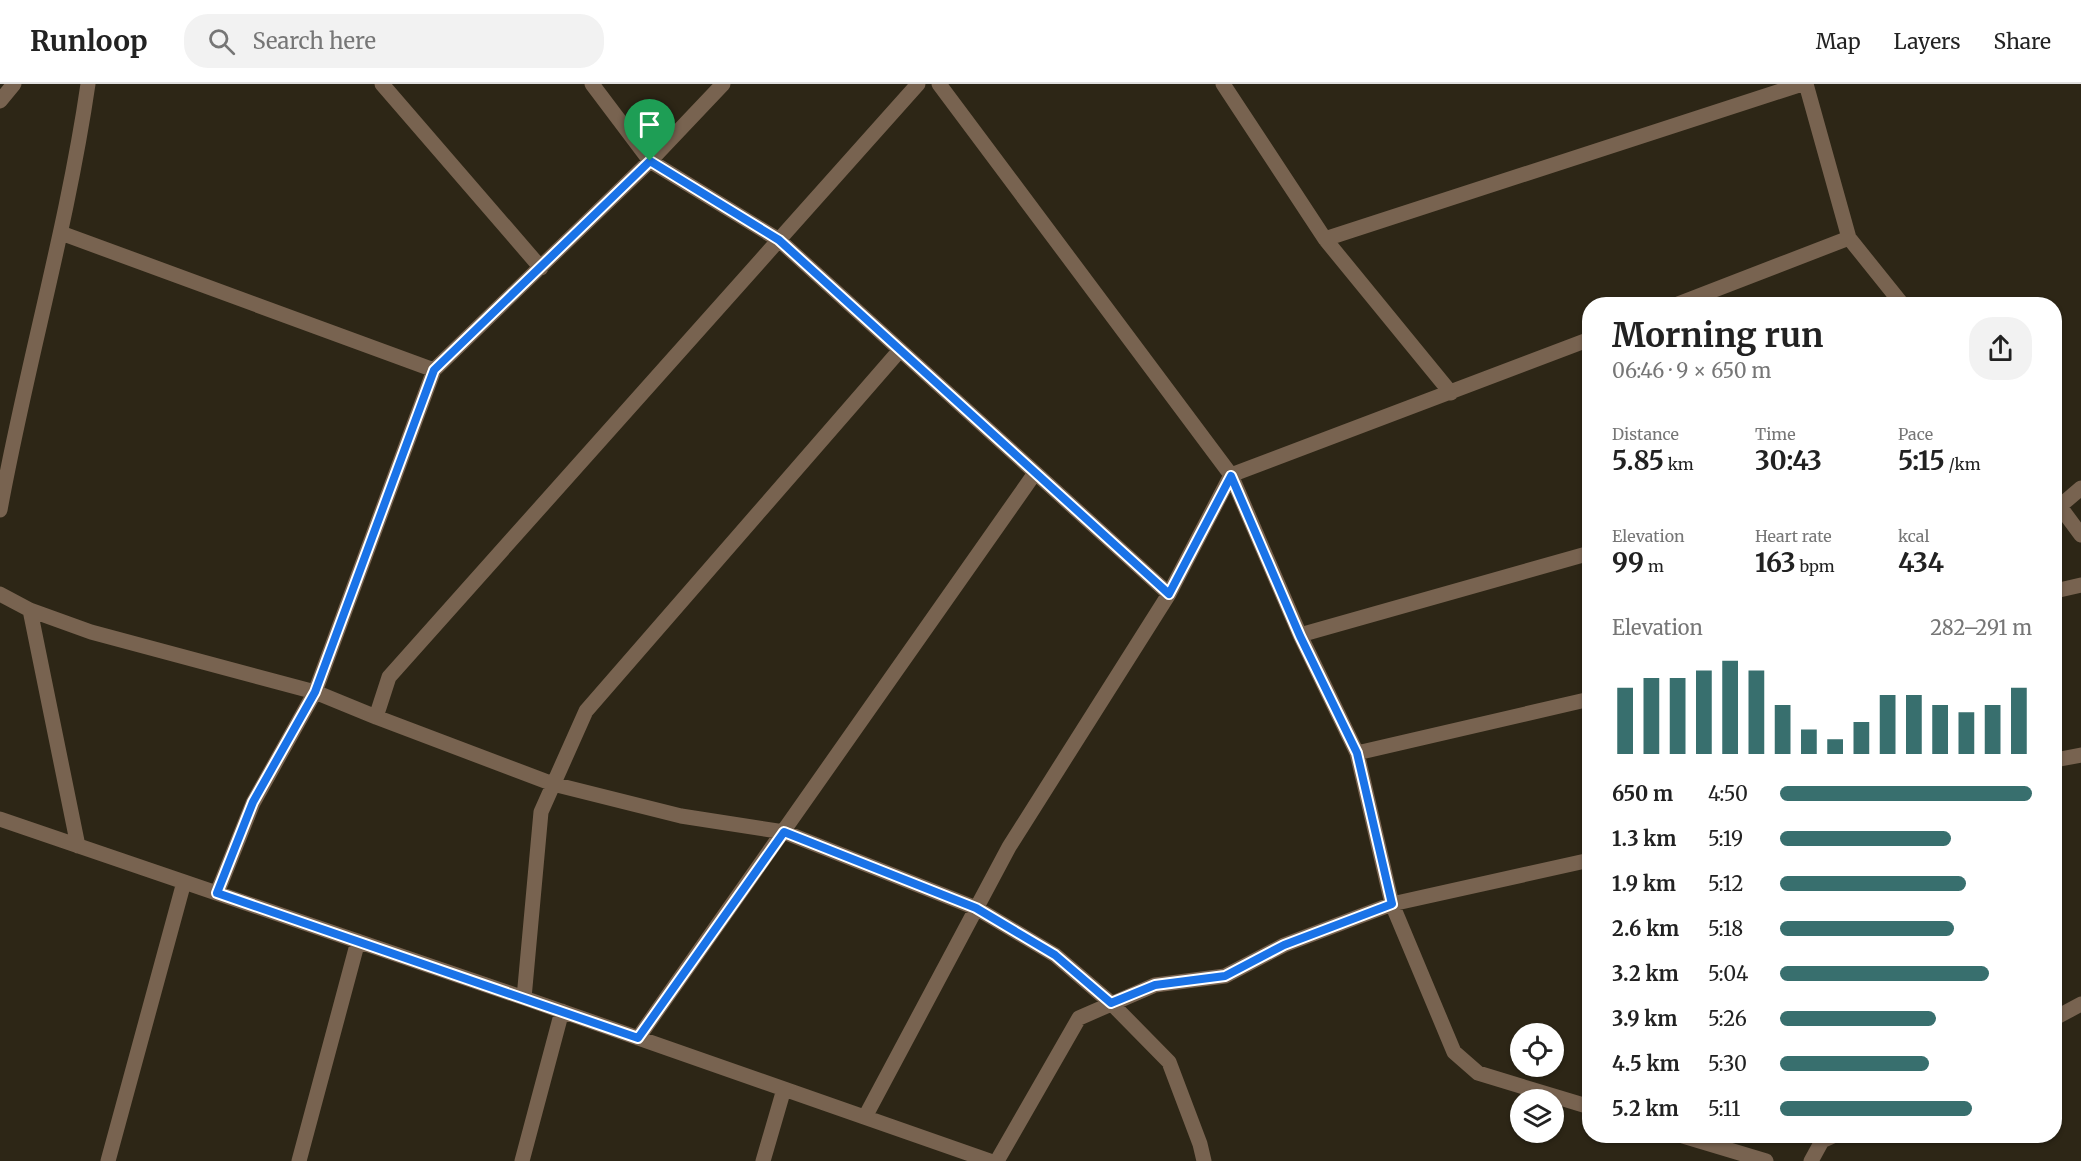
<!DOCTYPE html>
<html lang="en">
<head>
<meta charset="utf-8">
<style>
	:root { --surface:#fff; --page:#f2f2f2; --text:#222; --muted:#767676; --line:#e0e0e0; --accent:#386f6e }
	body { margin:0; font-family:Merriweather,serif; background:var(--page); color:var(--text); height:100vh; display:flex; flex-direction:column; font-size:22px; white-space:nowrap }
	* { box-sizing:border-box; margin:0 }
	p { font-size:20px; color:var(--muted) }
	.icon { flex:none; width:33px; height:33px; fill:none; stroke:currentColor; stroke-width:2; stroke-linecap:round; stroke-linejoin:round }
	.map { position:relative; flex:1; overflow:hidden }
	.side { position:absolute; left:1582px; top:213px; width:480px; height:846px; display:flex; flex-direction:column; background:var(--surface); border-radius:24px; box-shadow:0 2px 4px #0004 }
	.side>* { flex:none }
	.controls { position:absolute; left:1510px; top:939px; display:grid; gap:12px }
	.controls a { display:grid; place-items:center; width:54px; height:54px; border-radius:50%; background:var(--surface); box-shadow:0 2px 4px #0004; font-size:30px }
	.pin { position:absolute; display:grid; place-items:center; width:51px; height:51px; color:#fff; margin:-62px -26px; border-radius:50% 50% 50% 0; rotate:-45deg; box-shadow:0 0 6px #0007 }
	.pin .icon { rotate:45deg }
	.round { display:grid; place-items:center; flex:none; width:63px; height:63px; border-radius:24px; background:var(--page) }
	.headline { display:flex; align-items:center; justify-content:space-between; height:102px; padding:0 30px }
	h1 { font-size:33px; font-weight:700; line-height:45px }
	.metrics { display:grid; grid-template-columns:repeat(3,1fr); gap:9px; height:102px; padding:6px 30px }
	.metrics div { display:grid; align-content:center }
	.metrics b { font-size:26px; font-weight:700 }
	.metrics small { font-size:16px; font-weight:400 }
	.metrics p { font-size:16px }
	.chart { height:168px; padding:12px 30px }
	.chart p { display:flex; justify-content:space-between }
	.chart svg { width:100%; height:108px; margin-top:6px; stroke:var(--accent); stroke-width:6 }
	ul { padding:0 30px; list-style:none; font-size:20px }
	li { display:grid; grid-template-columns:96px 72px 1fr; align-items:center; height:45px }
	li i { height:15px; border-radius:8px; background:var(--accent) }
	header { display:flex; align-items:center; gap:36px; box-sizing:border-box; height:84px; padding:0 30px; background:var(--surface); border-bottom:2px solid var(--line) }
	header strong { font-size:28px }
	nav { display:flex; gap:33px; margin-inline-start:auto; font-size:21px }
	.search { width:420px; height:54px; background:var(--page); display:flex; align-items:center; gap:15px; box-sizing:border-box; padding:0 21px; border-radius:24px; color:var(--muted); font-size:22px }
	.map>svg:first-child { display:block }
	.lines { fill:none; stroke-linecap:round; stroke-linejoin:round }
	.street { stroke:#786350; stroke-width:15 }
	.route-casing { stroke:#fff; stroke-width:12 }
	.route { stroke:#1a73e8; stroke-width:8 }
</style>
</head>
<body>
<header>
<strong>Runloop</strong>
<div class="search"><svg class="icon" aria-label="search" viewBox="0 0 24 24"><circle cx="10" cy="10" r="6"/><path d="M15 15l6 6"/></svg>Search here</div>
<nav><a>Map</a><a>Layers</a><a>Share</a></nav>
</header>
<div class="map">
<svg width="2081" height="1077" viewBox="0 0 2081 1077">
	<rect width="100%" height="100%" fill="#2d2616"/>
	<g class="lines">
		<path class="street" d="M382,0L541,184
			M592,0L650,77L779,156L1169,510
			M939,0L1231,391L1300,551L1357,669L1392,820L1454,968L1478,989L1590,1023
			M1223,0L1325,155L1451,309
			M1806,0L1849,154L1902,220
			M0,17L14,0
			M61,149L434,286
			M1325,155L1802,0
			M1678,220L1849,154
			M2055,416L2081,451
			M2060,422L2081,404
			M0,426C26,283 67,144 88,0
			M2055,507L2081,501
			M0,510L30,526L91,548L315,608L376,633L553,700L681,732L784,748L976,824L1055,871L1111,919L1169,978L1200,1060L1204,1077
			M30,526L78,762
			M1300,551L1590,469
			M376,633L389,593L918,0
			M1357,669L1590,615
			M2055,676L2081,671
			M0,735L524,914L990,1077
			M217,809L253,719L315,608L434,286L650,77L723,0
			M524,914L541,728L586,627L900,266
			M2055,934L2081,920
			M638,954L1035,389
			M865,1033L1009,763L1169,510L1231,391L1590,255
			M1683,1052L1766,1077
			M108,1077L184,798
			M299,1077L358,857
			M522,1077L562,927
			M763,1077L784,1005
			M997,1077L1079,934L1155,901L1225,892L1284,861L1392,820L1590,776
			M1811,1077L1822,1057L1833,1052"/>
	</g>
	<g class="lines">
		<defs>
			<path id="route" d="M650,77L779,156L1169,510L1231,392L1300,552L1357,669L1392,820L1284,861L1225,892L1155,901L1111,919L1055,871L976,824L784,748L638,954L217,809L253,718L315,608L434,286Z"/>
		</defs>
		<use href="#route" class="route-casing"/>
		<use href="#route" class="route"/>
	</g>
</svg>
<div class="controls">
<a><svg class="icon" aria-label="locate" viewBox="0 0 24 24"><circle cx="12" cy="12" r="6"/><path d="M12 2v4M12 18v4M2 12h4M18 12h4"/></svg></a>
<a><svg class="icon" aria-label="layers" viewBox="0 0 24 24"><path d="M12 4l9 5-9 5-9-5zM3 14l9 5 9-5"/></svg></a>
</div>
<div class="pin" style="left:650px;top:77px;background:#1e9e55"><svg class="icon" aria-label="arrive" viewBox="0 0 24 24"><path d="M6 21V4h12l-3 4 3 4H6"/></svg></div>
<section class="side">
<div class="headline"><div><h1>Morning run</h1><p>06:46 · 9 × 650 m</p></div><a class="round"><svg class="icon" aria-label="share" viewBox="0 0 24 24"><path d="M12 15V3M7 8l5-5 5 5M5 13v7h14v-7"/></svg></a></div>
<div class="metrics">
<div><p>Distance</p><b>5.85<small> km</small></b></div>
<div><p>Time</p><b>30:43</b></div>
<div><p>Pace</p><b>5:15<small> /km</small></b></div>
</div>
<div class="metrics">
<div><p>Elevation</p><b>99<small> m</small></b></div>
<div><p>Heart rate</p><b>163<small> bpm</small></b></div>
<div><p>kcal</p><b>434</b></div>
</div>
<div class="chart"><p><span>Elevation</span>282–291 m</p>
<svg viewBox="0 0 160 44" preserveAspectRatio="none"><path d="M5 44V17M15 44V13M25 44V13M35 44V10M45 44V6M55 44V10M65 44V24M75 44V34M85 44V38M95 44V31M105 44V20M115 44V20M125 44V24M135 44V27M145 44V24M155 44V17"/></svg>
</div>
<ul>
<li><b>650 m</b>4:50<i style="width:100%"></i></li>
<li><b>1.3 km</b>5:19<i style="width:68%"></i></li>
<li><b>1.9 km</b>5:12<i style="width:74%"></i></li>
<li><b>2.6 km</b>5:18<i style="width:69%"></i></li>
<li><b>3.2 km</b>5:04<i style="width:83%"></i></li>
<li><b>3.9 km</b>5:26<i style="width:62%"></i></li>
<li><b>4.5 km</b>5:30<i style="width:59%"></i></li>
<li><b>5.2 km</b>5:11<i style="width:76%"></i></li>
</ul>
</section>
</div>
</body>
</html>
